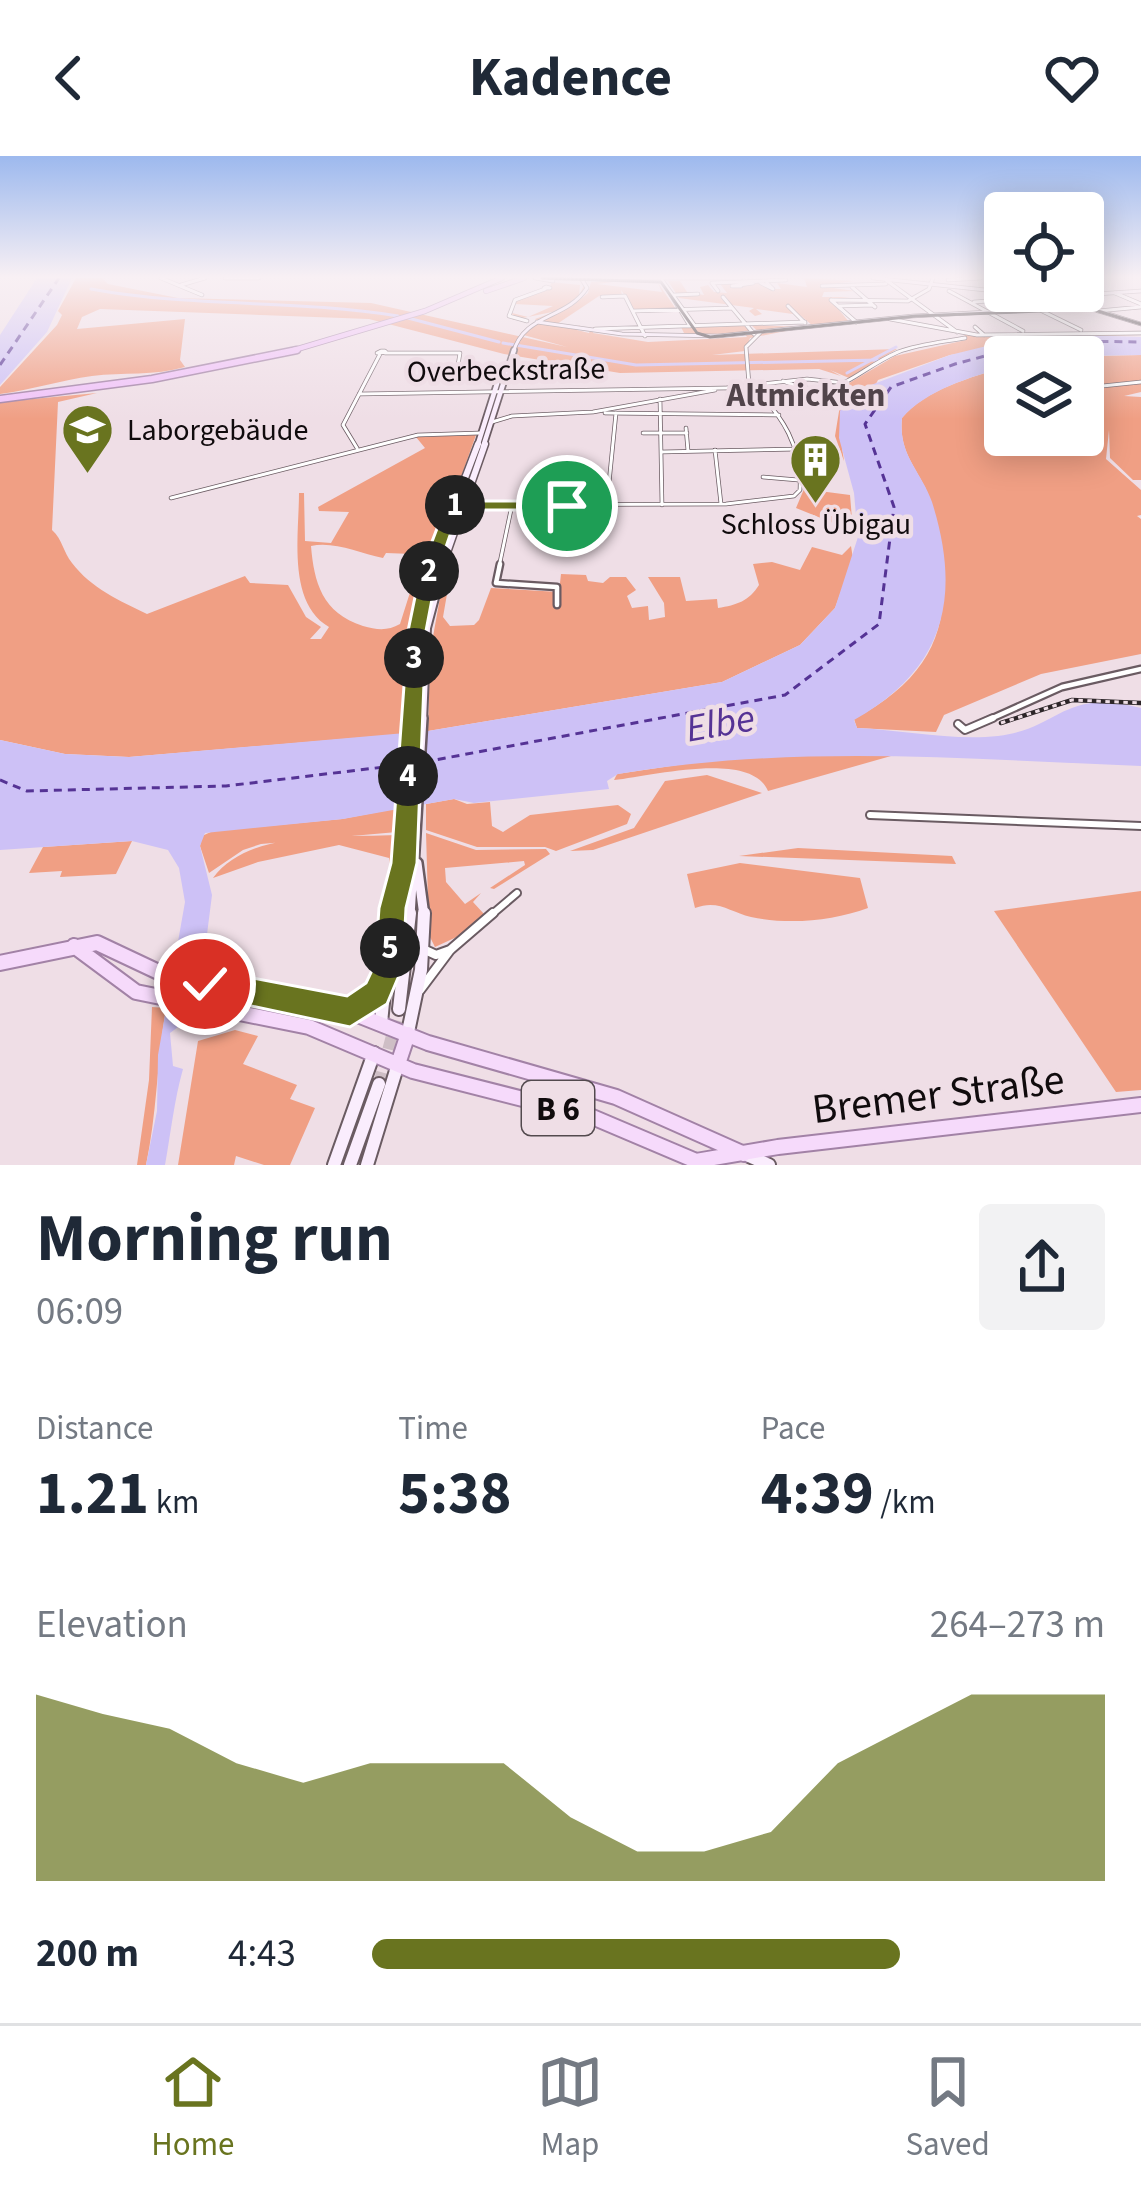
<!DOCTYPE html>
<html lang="en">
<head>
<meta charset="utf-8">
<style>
	:root { --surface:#fff; --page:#f2f2f3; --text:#1f2937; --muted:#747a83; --line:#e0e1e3; --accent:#69741f }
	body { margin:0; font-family:"Source Sans 3",sans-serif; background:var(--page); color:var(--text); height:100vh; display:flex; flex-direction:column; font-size:45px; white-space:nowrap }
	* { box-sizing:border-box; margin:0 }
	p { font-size:39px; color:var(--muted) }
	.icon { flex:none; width:66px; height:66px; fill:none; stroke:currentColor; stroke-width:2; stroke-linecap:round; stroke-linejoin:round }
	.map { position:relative; height:1009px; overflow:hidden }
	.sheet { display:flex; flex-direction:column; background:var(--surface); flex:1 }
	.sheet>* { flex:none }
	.fabs { position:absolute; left:984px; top:36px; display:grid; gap:24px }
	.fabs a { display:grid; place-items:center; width:120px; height:120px; border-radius:12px; background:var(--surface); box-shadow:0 6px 30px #0003; font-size:60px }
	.pin { position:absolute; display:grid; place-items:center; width:102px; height:102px; color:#fff; margin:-51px; border:6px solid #fff; border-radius:50%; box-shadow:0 3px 12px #0007 }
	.km { position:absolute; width:60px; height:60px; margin:-30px; border-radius:50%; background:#222; color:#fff; font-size:33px; line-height:60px; text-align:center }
	.round { display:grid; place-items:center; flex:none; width:126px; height:126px; border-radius:12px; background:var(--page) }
	.summary { display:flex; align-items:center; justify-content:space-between; height:204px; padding:0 36px }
	h1 { font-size:66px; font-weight:700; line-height:90px }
	.metrics { display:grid; grid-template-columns:repeat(3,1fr); gap:18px; height:204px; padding:12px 36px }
	.metrics div { display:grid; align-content:center }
	.metrics b { font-size:60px; font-weight:700 }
	.metrics small { font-size:33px; font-weight:400 }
	.metrics p { font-size:33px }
	.chart { height:336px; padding:24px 36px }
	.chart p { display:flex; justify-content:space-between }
	.chart svg { width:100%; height:216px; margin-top:12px; fill:var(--accent); opacity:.7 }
	ul { padding:0 36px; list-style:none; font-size:39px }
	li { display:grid; grid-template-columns:192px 144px 1fr; align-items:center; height:90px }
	li i { height:30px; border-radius:15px; background:var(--accent) }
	header { display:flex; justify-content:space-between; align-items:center; height:156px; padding:0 36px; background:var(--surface); font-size:54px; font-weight:700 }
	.dock { display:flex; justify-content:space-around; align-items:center; height:168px; border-top:3px solid var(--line); background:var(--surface); font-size:33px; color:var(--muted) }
	.dock a { display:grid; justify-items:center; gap:6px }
	.dock .current { color:var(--accent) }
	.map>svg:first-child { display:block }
	.green { fill:#f09f84 }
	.water { fill:#cdc1f6 }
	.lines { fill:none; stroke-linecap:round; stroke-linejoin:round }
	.stream { stroke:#cdc1f6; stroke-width:3 }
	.ferry { stroke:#553395; stroke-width:3; stroke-dasharray:8 6; stroke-linecap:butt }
	.secondary-tunnel { stroke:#cebec5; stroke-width:12; stroke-dasharray:12 6; stroke-linecap:butt }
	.street-far3-casing { stroke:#6a5b62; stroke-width:4.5 }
	.street-far2-casing { stroke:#6a5b62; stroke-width:9 }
	.street-far1-casing { stroke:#6a5b62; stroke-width:10 }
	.street-casing { stroke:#6a5b62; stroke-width:12 }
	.secondary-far5-casing { stroke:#6a5b62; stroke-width:4.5 }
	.secondary-far4-casing { stroke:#6a5b62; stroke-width:8 }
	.secondary-far3-casing { stroke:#6a5b62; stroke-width:9 }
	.secondary-far2-casing { stroke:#6a5b62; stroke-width:12 }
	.secondary-far1-casing { stroke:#6a5b62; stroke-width:14 }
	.secondary-casing { stroke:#6a5b62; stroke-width:16 }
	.primary-casing { stroke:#a282a6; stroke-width:18 }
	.highway-far1-casing { stroke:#a282a6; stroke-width:6 }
	.highway-casing { stroke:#a282a6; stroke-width:9 }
	.street-far3 { stroke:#fff; stroke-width:3 }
	.street-far2 { stroke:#fff; stroke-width:4.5 }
	.street-far1 { stroke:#fff; stroke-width:6 }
	.street { stroke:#fff; stroke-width:8 }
	.secondary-far5 { stroke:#faedfd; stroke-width:3 }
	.secondary-far4 { stroke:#faedfd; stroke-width:4.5 }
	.secondary-far3 { stroke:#faedfd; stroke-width:6 }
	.secondary-far2 { stroke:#faedfd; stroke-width:8 }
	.secondary-far1 { stroke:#faedfd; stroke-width:9 }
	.secondary { stroke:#faedfd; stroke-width:12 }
	.primary { stroke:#f6dafb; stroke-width:14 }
	.highway-far1 { stroke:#f0c2f9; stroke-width:4.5 }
	.highway { stroke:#f0c2f9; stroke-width:6 }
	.tram { stroke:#2c2528; stroke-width:3 }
	.rail-casing { stroke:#2c2528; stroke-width:4.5 }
	.rail { stroke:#efdee6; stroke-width:3; stroke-dasharray:4.5; stroke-linecap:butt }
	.route { fill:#69741f; stroke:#fff; stroke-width:3 }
	.labels { text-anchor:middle; stroke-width:9; stroke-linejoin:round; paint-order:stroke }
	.far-street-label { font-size:30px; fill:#100b0d; stroke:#efdee6 }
	.far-poi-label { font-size:30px; fill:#100b0d; stroke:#efdee6; text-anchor:start }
	.far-neighbourhood-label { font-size:33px; font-weight:bold; fill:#51444a; stroke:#efdee6 }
	.shield { fill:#efdee6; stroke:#534a4e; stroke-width:3 }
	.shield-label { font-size:33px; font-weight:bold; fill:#100b0d }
	.water-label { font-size:39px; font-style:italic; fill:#553395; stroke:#efdee6 }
	.near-street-label { font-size:42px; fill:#100b0d; stroke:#efdee6 }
</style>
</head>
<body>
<header><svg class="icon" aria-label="back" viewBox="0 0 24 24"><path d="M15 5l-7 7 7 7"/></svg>Kadence<svg class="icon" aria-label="heart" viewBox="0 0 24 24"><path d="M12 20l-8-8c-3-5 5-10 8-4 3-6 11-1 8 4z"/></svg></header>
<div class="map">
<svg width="1141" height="1009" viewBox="0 0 1141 1009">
	<rect width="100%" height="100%" fill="#efdee6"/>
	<path class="green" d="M76,122H102L108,128L178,142L371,147L567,191L520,178L538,166L535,163L557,155L513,164L512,157L528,161L553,150L515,148L517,144L550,133L551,126L580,129L579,140L584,129V135L572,150L588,137L591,126L606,125L579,122L638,123L597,128L662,136L658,127L676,153L635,154L621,134L622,139L599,140L557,168L573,173L580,169L577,174L589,177L591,173H587L595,172L593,177L648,186L747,181L744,177L673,179L684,177L681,171L743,169L757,180L761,178L751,169L806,171L750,182L745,195L712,199L897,193L849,222L830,214L841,220L819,213L620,217L504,198L369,163L100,153L82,161L77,173L185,163L180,204L185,211C154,220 123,216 92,220C61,224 32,234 0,238V231L57,169L62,159L58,155Z
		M804,122L855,125L818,130L855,135L824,136L822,141H851L830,143L849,166L813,170L800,159L756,153L762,158L755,160L749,155L754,152L679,142L668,125H680L687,136L704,139L700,131L708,129L714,136L727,137L720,128L764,125L771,133H781L777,127L807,131Z
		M976,175L982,178L983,181L1141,180L1082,179L950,199L878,224L842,292L844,305L835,280L842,237L834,236L895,200L966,184L964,178H979Z
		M1141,199V225L1089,230L1083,229V201H1055Z
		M1005,211V279H1039L1037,285L1020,281L1038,289L1042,279H1083V234L1141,227V236L1124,240L1141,241V324H1133L1110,302L1109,274L1106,303L1141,334V359L1137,360L1141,363V498L1041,518L944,559L936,576L857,572L854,563C936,519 956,465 936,377C932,363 931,344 925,331C912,306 899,292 902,262C924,234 972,221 1005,211Z
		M97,237L58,246L52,374C63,384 63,396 72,407C91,432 120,445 147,458L245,420L250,427L288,429L306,461L321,471L310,483H321L329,471C287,447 299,378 299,337H304L305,385L331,387L349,356L319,355L318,351L425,292L416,281L476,279L456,335L479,282L454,345L448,352L453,336L423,408H409L419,403H410L412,398L386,397L383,402C359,397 334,385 311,390C314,426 322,457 363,470C377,474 388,475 400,468L413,427L410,419L419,413L423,417L408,477L403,578L129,601L65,598L0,584V246Z
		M804,333L850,339L853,375L796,352Z
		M851,390L853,403L835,452L800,489L722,526L428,575L430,500L436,492L430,497L448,398H454L443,461L450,470L474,469L479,464L491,432L559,436L561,418L586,419L588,425L603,427L610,421H626L636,434L627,440L632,452L648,450L649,464L665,461L664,447L648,421H680L686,445L717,443L718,452C737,449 749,445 759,429L753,408L772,406L800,414L812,391L842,399Z
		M818,597L891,600L768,635C751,594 652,620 614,624L617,618L718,603Z
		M707,619L762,637L593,694L570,695L634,672L665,625Z
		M454,643L467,648L490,646L492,670L503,676L530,659L618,649L631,658L627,668L556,695L545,691H477L426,674V648Z
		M399,652L397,676L261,688L243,694L209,717L200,690L202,680L213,675L342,663Z
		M426,677L476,694L546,693L550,698L494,733L490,732L525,709L524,705L445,712L446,726L465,748L481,737L473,746L484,758L461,779L435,791L429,779Z
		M397,679L392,718L389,702L339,689L258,706L213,722C250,672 341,682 397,679Z
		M132,685L116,718L60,721L62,715L29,717L43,691Z
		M798,692L952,700L956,708L739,700Z
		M740,707L860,722L868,752C833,765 789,769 751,761C730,756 718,743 695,752L687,718Z
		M1141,735V934L1116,936L994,755Z
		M152,851L166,852C157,905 157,957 146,1009H137L149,924Z
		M235,874L258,880L243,908L297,929L290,943L315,952L290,1009H264L236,1000L234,1009H178L198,885Z"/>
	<path class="water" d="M37,122H72L47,176L0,229V179Z
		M1082,179L1141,181V199L1005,201V211C971,221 926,234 902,262C898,299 921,315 932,346C962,441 945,513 854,564L857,572C903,574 953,585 998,580C1059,573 1064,531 1141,552V610C961,603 797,588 618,618L607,625L609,633L474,647L454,643L343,663L205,677L200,690L212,739L197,857L170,877L173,910L183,913C174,945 171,976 165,1009H146L157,955L158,899L185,746L179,712L168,694L132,685L0,694V584L65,598L129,601L428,575L722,526L800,489L835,452L858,381L854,337L839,282L840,255L850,237L950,199L1003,186Z"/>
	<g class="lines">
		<path class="stream" d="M91,133C193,152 296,143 398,160
			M408,162L499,186
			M503,187L636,209L878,204
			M847,217L896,191"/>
		<path class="ferry" d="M0,209L59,122
			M424,606L785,539L879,468L894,351L865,268L891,231L955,208L1015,192L1072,185L1141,186
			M0,624L27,635L226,630L409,608"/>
		<path class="secondary-tunnel" d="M379,928L399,854"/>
		<defs>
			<path id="street-far3" d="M161,122L202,139
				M225,122H259
				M886,124L957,176
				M948,124L981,122
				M761,127L773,133L767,127
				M181,129L205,122
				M741,130H732L753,127
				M822,130L886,128
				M546,131L550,132H544Z
				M852,131L875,151
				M718,135L712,127L786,124
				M949,135L1023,175
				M1039,135L1052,141
				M1005,137L1081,174
				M1115,137L1141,148
				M674,139L698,138
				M602,141L625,140L645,180
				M723,141L754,178
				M831,144L908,145
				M831,144L856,166
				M908,145L929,133L933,122
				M974,146L1016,143
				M788,150L805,167
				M838,150L873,149
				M633,155L732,152
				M1098,155L1141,151
				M890,163L977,179L1141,177
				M527,165L509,160L515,144L545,133
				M690,170L662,124L695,170
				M975,171L984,179
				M595,173L805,166
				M381,195H385L386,196L377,197Z
				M385,197H460L457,215H501
				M783,225C838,248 852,216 898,196C919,188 943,186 965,182
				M749,228L746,191L760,177
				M726,232L807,223L845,227
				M1083,232L1141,226
				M359,238L725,232
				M660,243L662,349
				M605,257L779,259
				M492,266L512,260L593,256L715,234
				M686,272L688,295
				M643,277H687
				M797,290L823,291
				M357,292L343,269L380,198
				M715,294L721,348
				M661,296L799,293
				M763,321L822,326
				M171,342L418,279L480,277
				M607,347L616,257
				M462,349L726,348L794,340L800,334C802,290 783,261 753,230
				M499,411L512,349"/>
			<path id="street-far2" d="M500,408L496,427L557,431V449
				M986,565L1062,531L1141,513"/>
			<path id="street-far1" d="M958,568L965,574L993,562
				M870,659L1141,670
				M490,760L517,737"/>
			<path id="street" d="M423,793L436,799L450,794
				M420,834L450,794L493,757"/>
			<path id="secondary-far5" d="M535,122L553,125
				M550,122H741
				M873,122L1052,141L1141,135
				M990,122L1005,126
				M1060,143L1141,168
				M537,166L622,178L718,180L913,160L1085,151
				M513,197C524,157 566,164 587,132L581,122"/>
			<path id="secondary-far4" d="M477,291L501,215
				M483,291L514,194"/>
			<path id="secondary-far3" d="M431,411L478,288
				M442,411L485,288"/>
			<path id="secondary-far2" d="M412,565L418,466L432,408
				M422,565L426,472L443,408"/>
			<path id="secondary-far1" d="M417,707L424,760
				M408,749L404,707L412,562
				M392,760L403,708
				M410,760L422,562"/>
			<path id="secondary" d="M399,853L410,757
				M354,854L372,844L386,817
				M381,867L392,757
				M408,876L421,814L424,757
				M749,1000L769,1009
				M334,1009L374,897
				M350,1009L379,928
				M367,1009L398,908"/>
			<path id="primary" d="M74,790L136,836L309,871L413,915L590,960L696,1005L778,991L1141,949
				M0,807L97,787L167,820L345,854L428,887L616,941L744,998
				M398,908L408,878"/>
			<path id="highway-far1" d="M486,135L524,122
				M284,197L425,155L502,122"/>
			<path id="highway" d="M0,243L152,223L297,194"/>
		</defs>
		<use href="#street-far3" class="street-far3-casing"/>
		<use href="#street-far2" class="street-far2-casing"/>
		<use href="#street-far1" class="street-far1-casing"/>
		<use href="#street" class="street-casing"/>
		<use href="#secondary-far5" class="secondary-far5-casing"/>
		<use href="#secondary-far4" class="secondary-far4-casing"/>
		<use href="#secondary-far3" class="secondary-far3-casing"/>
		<use href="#secondary-far2" class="secondary-far2-casing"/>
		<use href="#secondary-far1" class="secondary-far1-casing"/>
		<use href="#secondary" class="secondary-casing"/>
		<use href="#primary" class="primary-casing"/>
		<use href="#highway-far1" class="highway-far1-casing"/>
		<use href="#highway" class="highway-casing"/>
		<use href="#street-far3" class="street-far3"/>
		<use href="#street-far2" class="street-far2"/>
		<use href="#street-far1" class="street-far1"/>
		<use href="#street" class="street"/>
		<use href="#secondary-far5" class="secondary-far5"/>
		<use href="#secondary-far4" class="secondary-far4"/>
		<use href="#secondary-far3" class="secondary-far3"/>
		<use href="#secondary-far2" class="secondary-far2"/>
		<use href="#secondary-far1" class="secondary-far1"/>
		<use href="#secondary" class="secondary"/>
		<use href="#primary" class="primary"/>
		<use href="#highway-far1" class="highway-far1"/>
		<use href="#highway" class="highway"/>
		<path class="tram" d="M542,122L661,126L697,177L710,181L916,160L1091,153
			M989,122L1005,126
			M1032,135L1141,168"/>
		<defs>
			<path id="rail" d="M1001,567L1072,544L1141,547"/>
		</defs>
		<use href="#rail" class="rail-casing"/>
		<use href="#rail" class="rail"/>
	</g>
	<linearGradient id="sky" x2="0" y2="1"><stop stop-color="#9db9ee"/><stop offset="0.46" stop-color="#f8f0f4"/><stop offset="1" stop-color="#f8f0f4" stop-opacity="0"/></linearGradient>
	<rect width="1141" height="263" fill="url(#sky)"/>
	<path class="route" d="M454,345H567L574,350L567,354H459L456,362L437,417L426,475L417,707L406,752L403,810L387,848L350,871L195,838L191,828L195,817L205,813L347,840L366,827L375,808L379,752L391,707L408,475L420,417L446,349Z"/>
	<defs>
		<symbol id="university-pin" viewBox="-11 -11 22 30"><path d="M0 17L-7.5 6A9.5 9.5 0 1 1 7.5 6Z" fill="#69741f" stroke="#efdee6"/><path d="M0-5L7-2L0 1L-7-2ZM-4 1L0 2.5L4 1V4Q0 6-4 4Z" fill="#fff"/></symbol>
		<symbol id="building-pin" viewBox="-11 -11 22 30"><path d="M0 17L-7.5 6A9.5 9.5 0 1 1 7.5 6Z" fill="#69741f" stroke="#efdee6"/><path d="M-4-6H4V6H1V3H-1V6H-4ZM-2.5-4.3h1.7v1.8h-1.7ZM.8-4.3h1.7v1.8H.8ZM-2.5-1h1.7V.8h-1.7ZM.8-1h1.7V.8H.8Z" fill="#fff"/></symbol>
	</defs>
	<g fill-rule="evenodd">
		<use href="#university-pin" x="58" y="244" width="59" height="81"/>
		<use href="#building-pin" x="786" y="274" width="59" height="81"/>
	</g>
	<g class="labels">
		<g class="far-street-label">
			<text transform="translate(506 214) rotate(-1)" y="10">Overbeckstraße</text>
		</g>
		<g class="far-poi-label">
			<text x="127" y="284">Laborgebäude</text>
			<text x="816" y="378" text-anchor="middle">Schloss Übigau</text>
		</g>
		<g class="far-neighbourhood-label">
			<text x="806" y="250">Altmickten</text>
		</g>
		<rect class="shield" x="522" y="925" width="72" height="54" rx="9"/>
		<g class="shield-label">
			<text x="558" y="964">B 6</text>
		</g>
		<g class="water-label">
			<text transform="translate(720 566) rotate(-10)" y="14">Elbe</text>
		</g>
		<g class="near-street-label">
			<text transform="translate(938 937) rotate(-7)" y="15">Bremer Straße</text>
		</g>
	</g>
</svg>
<div class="fabs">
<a><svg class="icon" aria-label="locate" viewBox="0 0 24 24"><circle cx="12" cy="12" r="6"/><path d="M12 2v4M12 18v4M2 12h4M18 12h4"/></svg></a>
<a><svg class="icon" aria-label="layers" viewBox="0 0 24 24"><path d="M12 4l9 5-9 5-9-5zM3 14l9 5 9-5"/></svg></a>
</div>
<div class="pin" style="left:567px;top:350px;background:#1e9e55"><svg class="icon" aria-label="arrive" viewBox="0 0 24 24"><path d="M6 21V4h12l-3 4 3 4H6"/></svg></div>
<div class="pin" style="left:205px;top:828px;background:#d93025"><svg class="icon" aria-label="check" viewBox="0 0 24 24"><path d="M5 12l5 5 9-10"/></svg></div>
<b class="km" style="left:455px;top:349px">1</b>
<b class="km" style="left:429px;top:415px">2</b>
<b class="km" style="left:414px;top:502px">3</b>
<b class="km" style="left:408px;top:620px">4</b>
<b class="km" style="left:390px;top:792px">5</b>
</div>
<section class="sheet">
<div class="summary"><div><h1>Morning run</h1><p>06:09</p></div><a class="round"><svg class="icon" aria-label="share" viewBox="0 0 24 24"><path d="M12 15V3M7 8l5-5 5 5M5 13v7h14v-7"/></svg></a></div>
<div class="metrics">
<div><p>Distance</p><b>1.21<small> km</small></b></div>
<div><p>Time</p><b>5:38</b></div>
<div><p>Pace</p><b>4:39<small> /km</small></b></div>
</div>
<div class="chart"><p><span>Elevation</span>264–273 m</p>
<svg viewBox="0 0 160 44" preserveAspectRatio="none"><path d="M0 44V6L10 10L20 13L30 20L40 24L50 20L60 20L70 20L80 31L90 38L100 38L110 34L120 20L130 13L140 6L150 6L160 6V44z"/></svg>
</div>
<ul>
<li><b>200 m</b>4:43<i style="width:72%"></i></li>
</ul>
</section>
<nav class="dock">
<a class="current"><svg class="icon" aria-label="home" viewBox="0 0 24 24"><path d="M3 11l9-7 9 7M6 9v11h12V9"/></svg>Home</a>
<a><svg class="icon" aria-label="map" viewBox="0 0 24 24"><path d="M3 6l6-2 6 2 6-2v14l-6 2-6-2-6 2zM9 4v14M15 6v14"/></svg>Map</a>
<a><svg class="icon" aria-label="saved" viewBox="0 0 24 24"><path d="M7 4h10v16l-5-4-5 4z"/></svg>Saved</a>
</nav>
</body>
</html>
